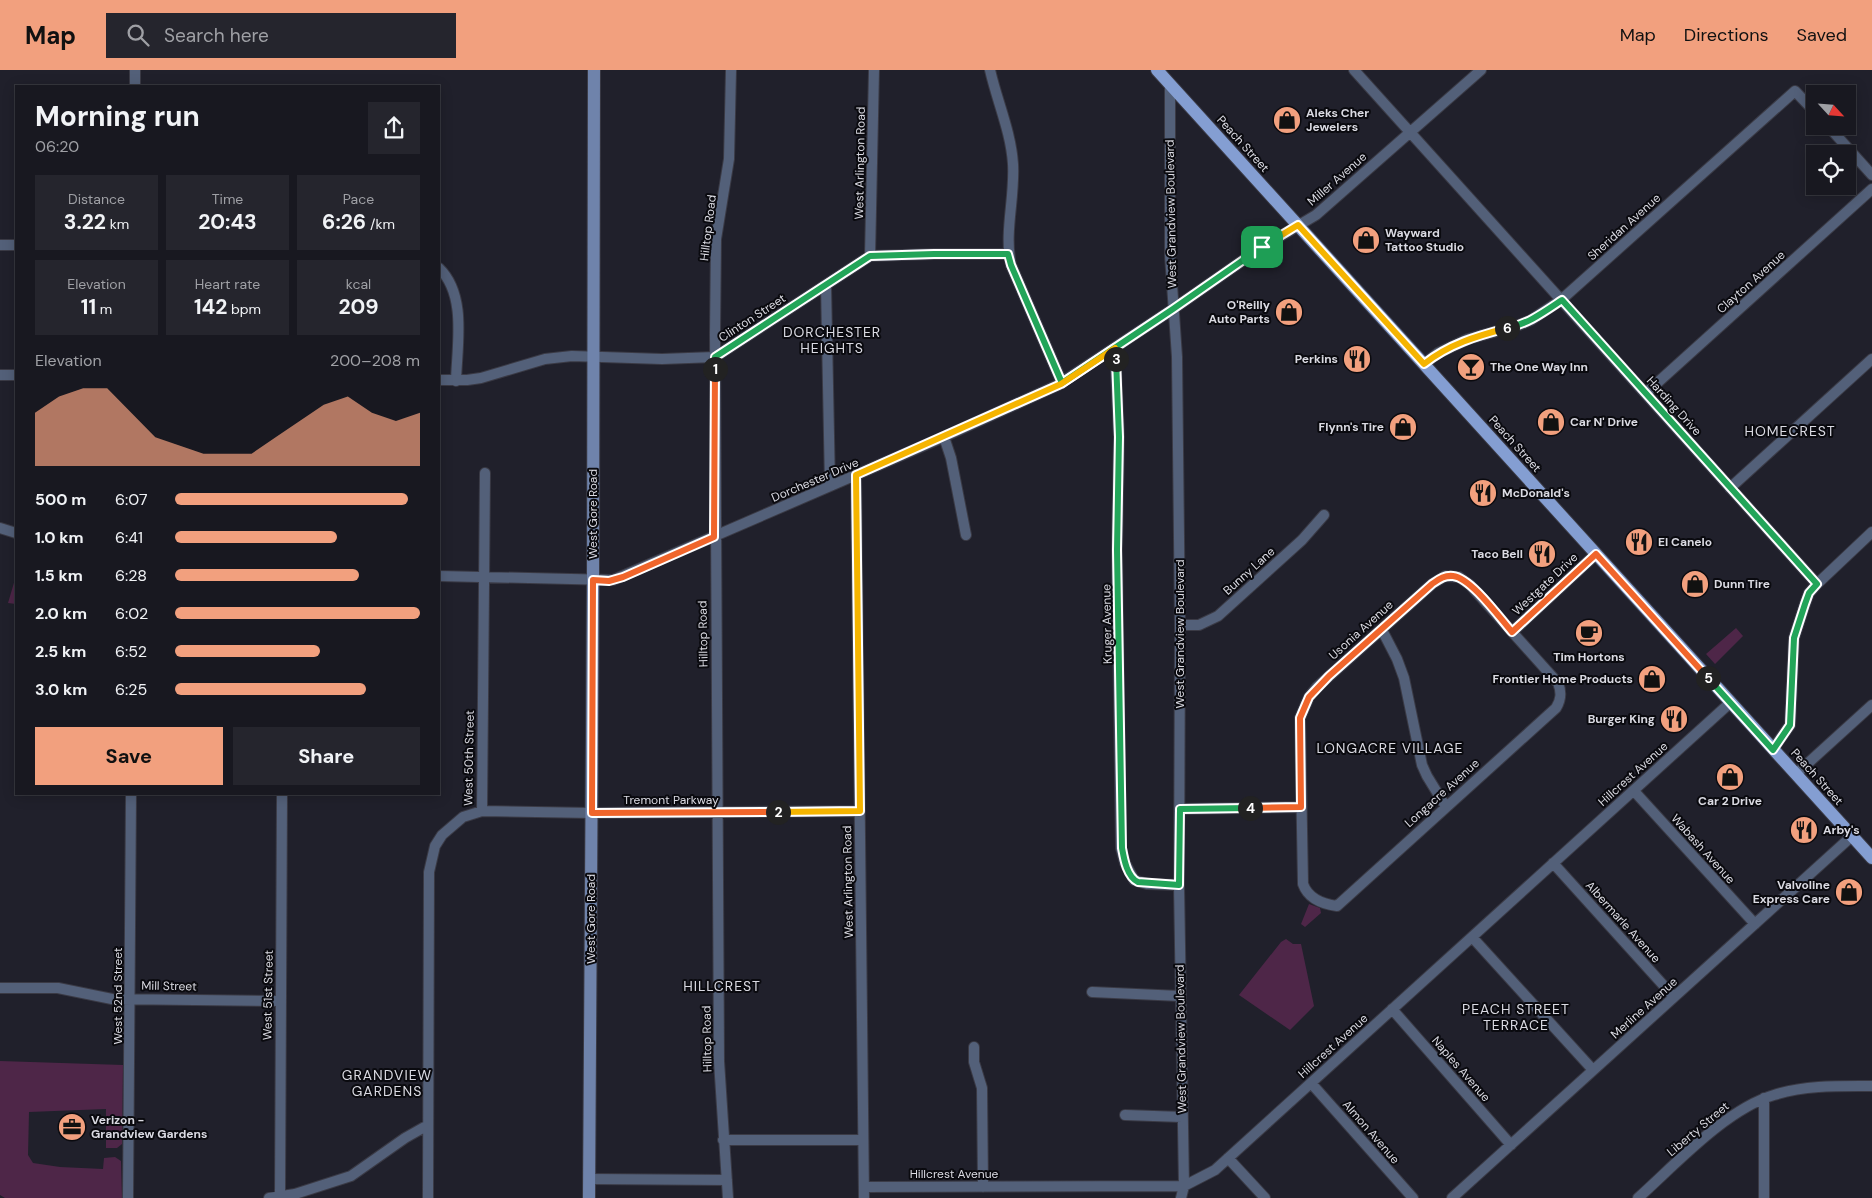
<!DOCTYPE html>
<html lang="en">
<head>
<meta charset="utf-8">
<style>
	:root { --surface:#181820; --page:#25252d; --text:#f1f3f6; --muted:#9fa0a5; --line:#36373e; --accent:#f2a07e }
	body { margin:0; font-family:"DM Sans",sans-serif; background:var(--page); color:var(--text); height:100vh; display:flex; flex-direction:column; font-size:19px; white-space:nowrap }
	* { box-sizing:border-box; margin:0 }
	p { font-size:16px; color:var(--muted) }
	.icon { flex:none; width:28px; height:28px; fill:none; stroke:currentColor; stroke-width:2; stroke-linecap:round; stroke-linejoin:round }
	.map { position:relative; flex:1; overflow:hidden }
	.panel { position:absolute; left:15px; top:15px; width:425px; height:710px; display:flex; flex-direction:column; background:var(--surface); border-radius:0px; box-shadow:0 2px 12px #0003,0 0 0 1px var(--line) }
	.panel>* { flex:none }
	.needle { width:32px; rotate:116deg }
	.tools { position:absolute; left:1806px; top:15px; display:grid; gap:10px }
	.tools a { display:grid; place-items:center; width:50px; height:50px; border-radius:0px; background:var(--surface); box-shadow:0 2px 12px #0003,0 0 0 1px var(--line); font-size:25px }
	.pin { position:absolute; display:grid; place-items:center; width:42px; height:42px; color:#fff; margin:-21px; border-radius:10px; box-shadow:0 2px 8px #0006 }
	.km { position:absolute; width:25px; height:25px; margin:-12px; border-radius:50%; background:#222; color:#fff; font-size:14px; line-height:25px; text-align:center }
	.round { display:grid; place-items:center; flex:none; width:52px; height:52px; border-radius:0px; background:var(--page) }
	.summary { display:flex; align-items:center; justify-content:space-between; height:85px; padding:0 20px }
	h1 { font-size:28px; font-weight:700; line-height:38px }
	.figures { display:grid; grid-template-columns:repeat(3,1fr); gap:8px; height:85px; padding:5px 20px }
	.figures div { display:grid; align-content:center; border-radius:0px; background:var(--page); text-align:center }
	.figures b { font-size:21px; font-weight:700 }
	.figures small { font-size:14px; font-weight:400 }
	.figures p { font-size:14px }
	.chart { height:140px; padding:10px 20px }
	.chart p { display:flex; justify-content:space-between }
	.chart svg { width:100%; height:90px; margin-top:5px; fill:var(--accent); opacity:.7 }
	.cta { display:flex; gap:10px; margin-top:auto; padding:10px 20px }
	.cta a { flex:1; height:58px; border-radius:0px; background:var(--accent); color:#111; font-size:20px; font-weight:700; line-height:58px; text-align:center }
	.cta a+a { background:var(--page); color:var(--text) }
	ul { padding:0 20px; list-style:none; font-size:16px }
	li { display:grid; grid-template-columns:80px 60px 1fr; align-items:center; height:38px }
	li i { height:12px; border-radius:6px; background:var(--accent) }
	header { display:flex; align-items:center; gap:30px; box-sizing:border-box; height:70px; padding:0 25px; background:var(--accent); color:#111 }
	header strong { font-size:24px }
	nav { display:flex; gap:28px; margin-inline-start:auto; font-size:18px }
	.search { width:350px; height:45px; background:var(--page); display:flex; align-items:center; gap:12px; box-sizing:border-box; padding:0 18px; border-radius:0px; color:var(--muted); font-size:19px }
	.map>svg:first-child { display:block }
	.green { fill:#4e2648 }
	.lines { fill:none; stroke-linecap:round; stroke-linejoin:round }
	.street-casing { stroke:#3a3a45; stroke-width:12 }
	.secondary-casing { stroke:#3a3a45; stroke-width:14 }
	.primary-casing { stroke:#3a3a45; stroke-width:14 }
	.street { stroke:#536079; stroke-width:10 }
	.secondary { stroke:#6f83ab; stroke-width:12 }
	.primary { stroke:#849ed2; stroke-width:12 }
	.split-1-casing { stroke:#fff; stroke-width:10 }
	.split-2-casing { stroke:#fff; stroke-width:10 }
	.split-3-casing { stroke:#fff; stroke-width:10 }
	.split-4-casing { stroke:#fff; stroke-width:10 }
	.split-5-casing { stroke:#fff; stroke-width:10 }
	.split-6-casing { stroke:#fff; stroke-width:10 }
	.split-7-casing { stroke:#fff; stroke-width:10 }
	.split-1 { stroke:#22a559; stroke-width:6 }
	.split-2 { stroke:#f0652b; stroke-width:6 }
	.split-3 { stroke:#f5b400; stroke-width:6 }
	.split-4 { stroke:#22a559; stroke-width:6 }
	.split-5 { stroke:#f0652b; stroke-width:6 }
	.split-6 { stroke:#22a559; stroke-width:6 }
	.split-7 { stroke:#f5b400; stroke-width:6 }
	.labels { text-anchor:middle; stroke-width:4; stroke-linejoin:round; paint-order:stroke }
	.poi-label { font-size:12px; font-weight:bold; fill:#dadae2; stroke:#0a0a0f; text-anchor:start }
	.street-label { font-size:12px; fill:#dadae2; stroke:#0a0a0f }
	.neighbourhood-label { font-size:14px; letter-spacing:1px; fill:#dadae2; stroke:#0a0a0f }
</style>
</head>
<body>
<header>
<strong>Map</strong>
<div class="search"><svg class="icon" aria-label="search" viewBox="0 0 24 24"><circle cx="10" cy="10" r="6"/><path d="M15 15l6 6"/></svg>Search here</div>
<nav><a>Map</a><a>Directions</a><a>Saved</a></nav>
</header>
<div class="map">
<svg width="1872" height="1128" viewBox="0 0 1872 1128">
	<rect width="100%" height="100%" fill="#20202b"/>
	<path class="green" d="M16,506V534L8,533Z
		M1736,558L1743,566L1715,594L1706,584Z
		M1309,834L1320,838L1321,843L1305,857L1301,854Z
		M1286,869L1293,874H1301L1314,936L1290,960L1239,925L1281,872Z
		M0,991L123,995L122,1074L117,1078H106V1039L29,1042L28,1085L33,1093L60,1097L103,1099L104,1088L115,1087L121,1091L122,1128H5L0,1125Z"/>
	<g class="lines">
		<defs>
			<path id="street" d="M990,0C997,31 1011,62 1013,94C1015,128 1004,162 1011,195L1062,313
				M1354,0L1817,514
				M1170,14V185L1177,287L1180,558L1179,815L1184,1116L1181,1128
				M135,16V0
				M1828,56L1872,105
				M0,175H16
				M870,186L874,0
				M439,198C467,225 457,275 456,311
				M826,215L830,416
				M1115,278L1119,367L1117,480L1121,778L1125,793L1134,810L1147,814L1179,815
				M1424,294L1438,283L1468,269L1519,255L1531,250L1561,230L1795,21L1815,42
				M0,305H16
				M439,310H467L481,308L545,289L572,286L662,289L715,287L870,186L934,184H1008
				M1646,323L1872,119
				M944,367L951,388L966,465
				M856,405L864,1128
				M1730,418L1872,289
				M0,458L16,463
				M439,506L613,510L939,369L1058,315L1173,239L1262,177L1316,145L1481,0
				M1445,506L1459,507L1470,515L1558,613C1562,623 1561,630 1556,638L1337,836C1322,834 1308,828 1303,814L1300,648L1309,627L1317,617L1432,514Z
				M1180,555H1199L1218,546L1302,470L1324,445
				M1382,560L1397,589L1404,608L1422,695L1427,706L1446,737
				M1512,562L1596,484
				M1773,679L1790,655L1794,568L1805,534L1809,523L1817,514L1872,462
				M1796,704L1872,635
				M1634,721L1755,854
				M1180,739L1301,737
				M482,741L485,403
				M1553,793L1674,927
				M1472,867L1593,1000
				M0,918H58L112,929L280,931
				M1092,922L1180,926
				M1392,939L1511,1075
				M974,977V992L982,1018L983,1117
				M1311,1013L1413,1128
				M1764,1028V1128
				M1125,1045L1182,1047
				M723,1070H863
				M1228,1088L1265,1128
				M589,1109L727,1110
				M864,1117L1184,1116L1215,1100L1731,632
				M280,1127L282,724
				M128,1128L131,724
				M269,1128L295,1124L351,1106L405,1068L428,1055
				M428,1128L429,802L435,776L442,765L463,747L482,741L592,743L860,741
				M728,1128L719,991L715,265L716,169L729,89L731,0
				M1452,1128L1852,766
				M1638,1128C1675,1095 1726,1039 1774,1025C1806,1015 1839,1016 1872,1016"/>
			<path id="secondary" d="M589,1128L593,510L594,0"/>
			<path id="primary" d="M1157,0L1872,788"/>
		</defs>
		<use href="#street" class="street-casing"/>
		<use href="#secondary" class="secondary-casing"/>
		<use href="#primary" class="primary-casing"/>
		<use href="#street" class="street"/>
		<use href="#secondary" class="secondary"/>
		<use href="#primary" class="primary"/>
	</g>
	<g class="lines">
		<defs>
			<path id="split-1" d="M715,299V287L870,186L934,184H1008L1011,195L1062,313L1173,239L1262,177"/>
			<path id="split-2" d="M715,299L714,467L623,507L609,511L593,510L592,743L778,742"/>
			<path id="split-3" d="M778,742L860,741L856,405L1061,314L1115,278L1116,289"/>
			<path id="split-4" d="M1116,289L1119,367L1117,480L1122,778C1124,789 1127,807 1138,812L1179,815L1180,739L1250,738"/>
			<path id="split-5" d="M1250,738L1301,737L1300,648L1309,627L1329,606L1432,514C1438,510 1444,505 1453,506C1471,508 1499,547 1512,562L1596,484L1708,608"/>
			<path id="split-6" d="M1507,258C1528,254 1544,242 1562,230L1817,514L1809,523L1805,534L1794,568L1790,655L1773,680L1708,608"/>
			<path id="split-7" d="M1262,177L1298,155L1424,294C1449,274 1477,266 1507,258"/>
		</defs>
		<use href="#split-1" class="split-1-casing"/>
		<use href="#split-2" class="split-2-casing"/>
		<use href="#split-3" class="split-3-casing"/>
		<use href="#split-4" class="split-4-casing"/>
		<use href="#split-5" class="split-5-casing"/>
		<use href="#split-6" class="split-6-casing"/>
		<use href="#split-7" class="split-7-casing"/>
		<use href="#split-1" class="split-1"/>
		<use href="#split-2" class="split-2"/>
		<use href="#split-3" class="split-3"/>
		<use href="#split-4" class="split-4"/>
		<use href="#split-5" class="split-5"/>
		<use href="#split-6" class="split-6"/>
		<use href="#split-7" class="split-7"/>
	</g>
	<defs>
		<symbol id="shop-disc" viewBox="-11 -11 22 22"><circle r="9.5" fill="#f2a07e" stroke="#0a0a0f"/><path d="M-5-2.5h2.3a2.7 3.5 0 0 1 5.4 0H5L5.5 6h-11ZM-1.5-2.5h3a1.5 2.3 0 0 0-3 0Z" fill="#111"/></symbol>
		<symbol id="restaurant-disc" viewBox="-11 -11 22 22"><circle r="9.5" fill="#f2a07e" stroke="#0a0a0f"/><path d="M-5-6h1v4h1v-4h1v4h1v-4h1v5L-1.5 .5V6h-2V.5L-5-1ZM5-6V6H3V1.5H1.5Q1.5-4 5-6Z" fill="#111"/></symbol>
		<symbol id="bar-disc" viewBox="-11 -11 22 22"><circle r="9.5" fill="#f2a07e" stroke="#0a0a0f"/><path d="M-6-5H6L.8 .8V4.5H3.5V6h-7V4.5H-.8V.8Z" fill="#111"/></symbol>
		<symbol id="cafe-disc" viewBox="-11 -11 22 22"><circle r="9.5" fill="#f2a07e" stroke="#0a0a0f"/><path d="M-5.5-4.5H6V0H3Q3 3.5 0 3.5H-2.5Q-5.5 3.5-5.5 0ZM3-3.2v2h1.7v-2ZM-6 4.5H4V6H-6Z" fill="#111"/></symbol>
		<symbol id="office-disc" viewBox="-11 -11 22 22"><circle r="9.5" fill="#f2a07e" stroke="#0a0a0f"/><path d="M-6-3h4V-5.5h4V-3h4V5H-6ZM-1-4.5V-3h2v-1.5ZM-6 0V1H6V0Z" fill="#111"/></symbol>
	</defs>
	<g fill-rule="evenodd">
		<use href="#shop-disc" x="1271" y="34" width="32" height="32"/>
		<use href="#shop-disc" x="1350" y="154" width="32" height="32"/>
		<use href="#shop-disc" x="1273" y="226" width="32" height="32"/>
		<use href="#restaurant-disc" x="1341" y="273" width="32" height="32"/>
		<use href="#bar-disc" x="1455" y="281" width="32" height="32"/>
		<use href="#shop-disc" x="1535" y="336" width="32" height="32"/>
		<use href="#shop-disc" x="1387" y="341" width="32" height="32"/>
		<use href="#restaurant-disc" x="1467" y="407" width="32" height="32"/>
		<use href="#restaurant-disc" x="1623" y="456" width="32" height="32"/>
		<use href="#restaurant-disc" x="1526" y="468" width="32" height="32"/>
		<use href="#shop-disc" x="1679" y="498" width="32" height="32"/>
		<use href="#cafe-disc" x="1573" y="547" width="32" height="32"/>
		<use href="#shop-disc" x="1636" y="593" width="32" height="32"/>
		<use href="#restaurant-disc" x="1658" y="633" width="32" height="32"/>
		<use href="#shop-disc" x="1714" y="691" width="32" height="32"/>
		<use href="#restaurant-disc" x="1788" y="744" width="32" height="32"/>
		<use href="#shop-disc" x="1833" y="806" width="32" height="32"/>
		<use href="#office-disc" x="56" y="1041" width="32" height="32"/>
	</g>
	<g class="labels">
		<g class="poi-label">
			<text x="1306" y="47">Aleks Cher<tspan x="1306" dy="14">Jewelers</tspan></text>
			<text x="1385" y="167">Wayward<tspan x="1385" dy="14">Tattoo Studio</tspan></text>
			<text x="1270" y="239" text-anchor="end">O'Reilly<tspan x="1270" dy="14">Auto Parts</tspan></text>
			<text x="1338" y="293" text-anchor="end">Perkins</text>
			<text x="1490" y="301">The One Way Inn</text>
			<text x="1570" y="356">Car N' Drive</text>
			<text x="1384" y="361" text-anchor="end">Flynn's Tire</text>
			<text x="1502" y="427">McDonald's</text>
			<text x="1658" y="476">El Canelo</text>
			<text x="1523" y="488" text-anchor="end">Taco Bell</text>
			<text x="1714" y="518">Dunn Tire</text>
			<text x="1589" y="591" text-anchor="middle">Tim Hortons</text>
			<text x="1633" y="613" text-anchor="end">Frontier Home Products</text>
			<text x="1655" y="653" text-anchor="end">Burger King</text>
			<text x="1730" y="735" text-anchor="middle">Car 2 Drive</text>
			<text x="1823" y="764">Arby's</text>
			<text x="1830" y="819" text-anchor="end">Valvoline<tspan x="1830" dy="14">Express Care</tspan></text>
			<text x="91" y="1054">Verizon -<tspan x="91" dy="14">Grandview Gardens</tspan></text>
		</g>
		<g class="street-label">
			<text transform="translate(1243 74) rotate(48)" y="4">Peach Street</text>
			<text transform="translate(860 93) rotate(-89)" y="4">West Arlington Road</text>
			<text transform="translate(1337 109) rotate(-41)" y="4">Miller Avenue</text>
			<text transform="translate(1171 144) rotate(-91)" y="4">West Grandview Boulevard</text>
			<text transform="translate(1624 157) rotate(-42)" y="4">Sheridan Avenue</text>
			<text transform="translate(708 158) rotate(-83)" y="4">Hilltop Road</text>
			<text transform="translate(1751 212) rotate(-42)" y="4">Clayton Avenue</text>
			<text transform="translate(752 248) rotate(-33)" y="4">Clinton Street</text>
			<text transform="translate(1674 336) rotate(48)" y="4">Harding Drive</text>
			<text transform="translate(1515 374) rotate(48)" y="4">Peach Street</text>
			<text transform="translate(815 410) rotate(-23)" y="4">Dorchester Drive</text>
			<text transform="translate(593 444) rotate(-90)" y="4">West Gore Road</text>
			<text transform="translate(1249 501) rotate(-42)" y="4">Bunny Lane</text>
			<text transform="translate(1545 514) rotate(-43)" y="4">Westgate Drive</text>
			<text transform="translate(1107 554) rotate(-91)" y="4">Kruger Avenue</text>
			<text transform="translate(1361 560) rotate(-42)" y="4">Usonia Avenue</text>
			<text transform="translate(703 564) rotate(-91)" y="4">Hilltop Road</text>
			<text transform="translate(1180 564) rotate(-90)" y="4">West Grandview Boulevard</text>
			<text transform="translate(469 688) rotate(-89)" y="4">West 50th Street</text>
			<text transform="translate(1633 704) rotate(-42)" y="4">Hillcrest Avenue</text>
			<text transform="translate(1817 707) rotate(48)" y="4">Peach Street</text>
			<text transform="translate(1442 723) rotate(-42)" y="4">Longacre Avenue</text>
			<text x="671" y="734">Tremont Parkway</text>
			<text transform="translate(1703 779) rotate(48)" y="4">Wabash Avenue</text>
			<text transform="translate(848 812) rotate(-91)" y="4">West Arlington Road</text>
			<text transform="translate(591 849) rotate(-90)" y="4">West Gore Road</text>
			<text transform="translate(1623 852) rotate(48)" y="4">Albermarle Avenue</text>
			<text transform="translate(169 916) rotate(1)" y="4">Mill Street</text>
			<text transform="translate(268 925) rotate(-89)" y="4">West 51st Street</text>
			<text transform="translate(118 926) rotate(-90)" y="4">West 52nd Street</text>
			<text transform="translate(1644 938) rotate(-42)" y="4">Merline Avenue</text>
			<text transform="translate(707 969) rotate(-91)" y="4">Hilltop Road</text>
			<text transform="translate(1181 969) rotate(-91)" y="4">West Grandview Boulevard</text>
			<text transform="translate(1333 976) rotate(-42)" y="4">Hillcrest Avenue</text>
			<text transform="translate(1461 999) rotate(49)" y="4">Naples Avenue</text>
			<text transform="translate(1698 1059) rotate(-40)" y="4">Liberty Street</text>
			<text transform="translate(1371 1062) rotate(49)" y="4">Almon Avenue</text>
			<text x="954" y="1108">Hillcrest Avenue</text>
		</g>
		<g class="neighbourhood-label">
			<text x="832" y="267">DORCHESTER<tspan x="832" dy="16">HEIGHTS</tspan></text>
			<text x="1790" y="366">HOMECREST</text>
			<text x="1390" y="683">LONGACRE VILLAGE</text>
			<text x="722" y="921">HILLCREST</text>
			<text x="1516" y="944">PEACH STREET<tspan x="1516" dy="16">TERRACE</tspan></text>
			<text x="387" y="1010">GRANDVIEW<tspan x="387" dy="16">GARDENS</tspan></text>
		</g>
	</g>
</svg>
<div class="tools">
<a><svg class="needle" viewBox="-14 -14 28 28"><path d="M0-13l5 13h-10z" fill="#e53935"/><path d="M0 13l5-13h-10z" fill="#9fa0a5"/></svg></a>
<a><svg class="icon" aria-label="locate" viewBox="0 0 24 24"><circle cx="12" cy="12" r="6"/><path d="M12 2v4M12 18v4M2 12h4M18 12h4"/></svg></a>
</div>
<div class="pin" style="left:1262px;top:177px;background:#1e9e55"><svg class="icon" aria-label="arrive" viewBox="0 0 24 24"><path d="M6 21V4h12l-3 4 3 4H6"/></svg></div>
<b class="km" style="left:715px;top:299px">1</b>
<b class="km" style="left:778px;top:742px">2</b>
<b class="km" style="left:1116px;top:289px">3</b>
<b class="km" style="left:1250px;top:738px">4</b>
<b class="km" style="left:1708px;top:608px">5</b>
<b class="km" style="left:1507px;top:258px">6</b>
<section class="panel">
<div class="summary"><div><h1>Morning run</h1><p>06:20</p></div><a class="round"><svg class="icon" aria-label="share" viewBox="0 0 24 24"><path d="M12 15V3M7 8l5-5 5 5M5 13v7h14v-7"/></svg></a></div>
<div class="figures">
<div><p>Distance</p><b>3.22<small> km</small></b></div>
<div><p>Time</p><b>20:43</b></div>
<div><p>Pace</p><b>6:26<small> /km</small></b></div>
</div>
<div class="figures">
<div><p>Elevation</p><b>11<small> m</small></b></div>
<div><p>Heart rate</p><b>142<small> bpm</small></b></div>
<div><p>kcal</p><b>209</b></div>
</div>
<div class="chart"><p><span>Elevation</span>200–208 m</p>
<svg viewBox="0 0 160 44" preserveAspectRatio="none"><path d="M0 44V18L10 10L20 6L30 6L40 18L50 30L60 34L70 38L80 38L90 38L100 30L110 22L120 14L130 10L140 18L150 22L160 18V44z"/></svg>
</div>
<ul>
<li><b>500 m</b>6:07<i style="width:95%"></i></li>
<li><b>1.0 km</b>6:41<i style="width:66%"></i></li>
<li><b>1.5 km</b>6:28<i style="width:75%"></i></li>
<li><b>2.0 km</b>6:02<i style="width:100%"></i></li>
<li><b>2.5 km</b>6:52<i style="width:59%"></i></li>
<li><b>3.0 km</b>6:25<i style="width:78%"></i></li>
</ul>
<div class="cta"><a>Save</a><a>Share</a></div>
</section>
</div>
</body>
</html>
